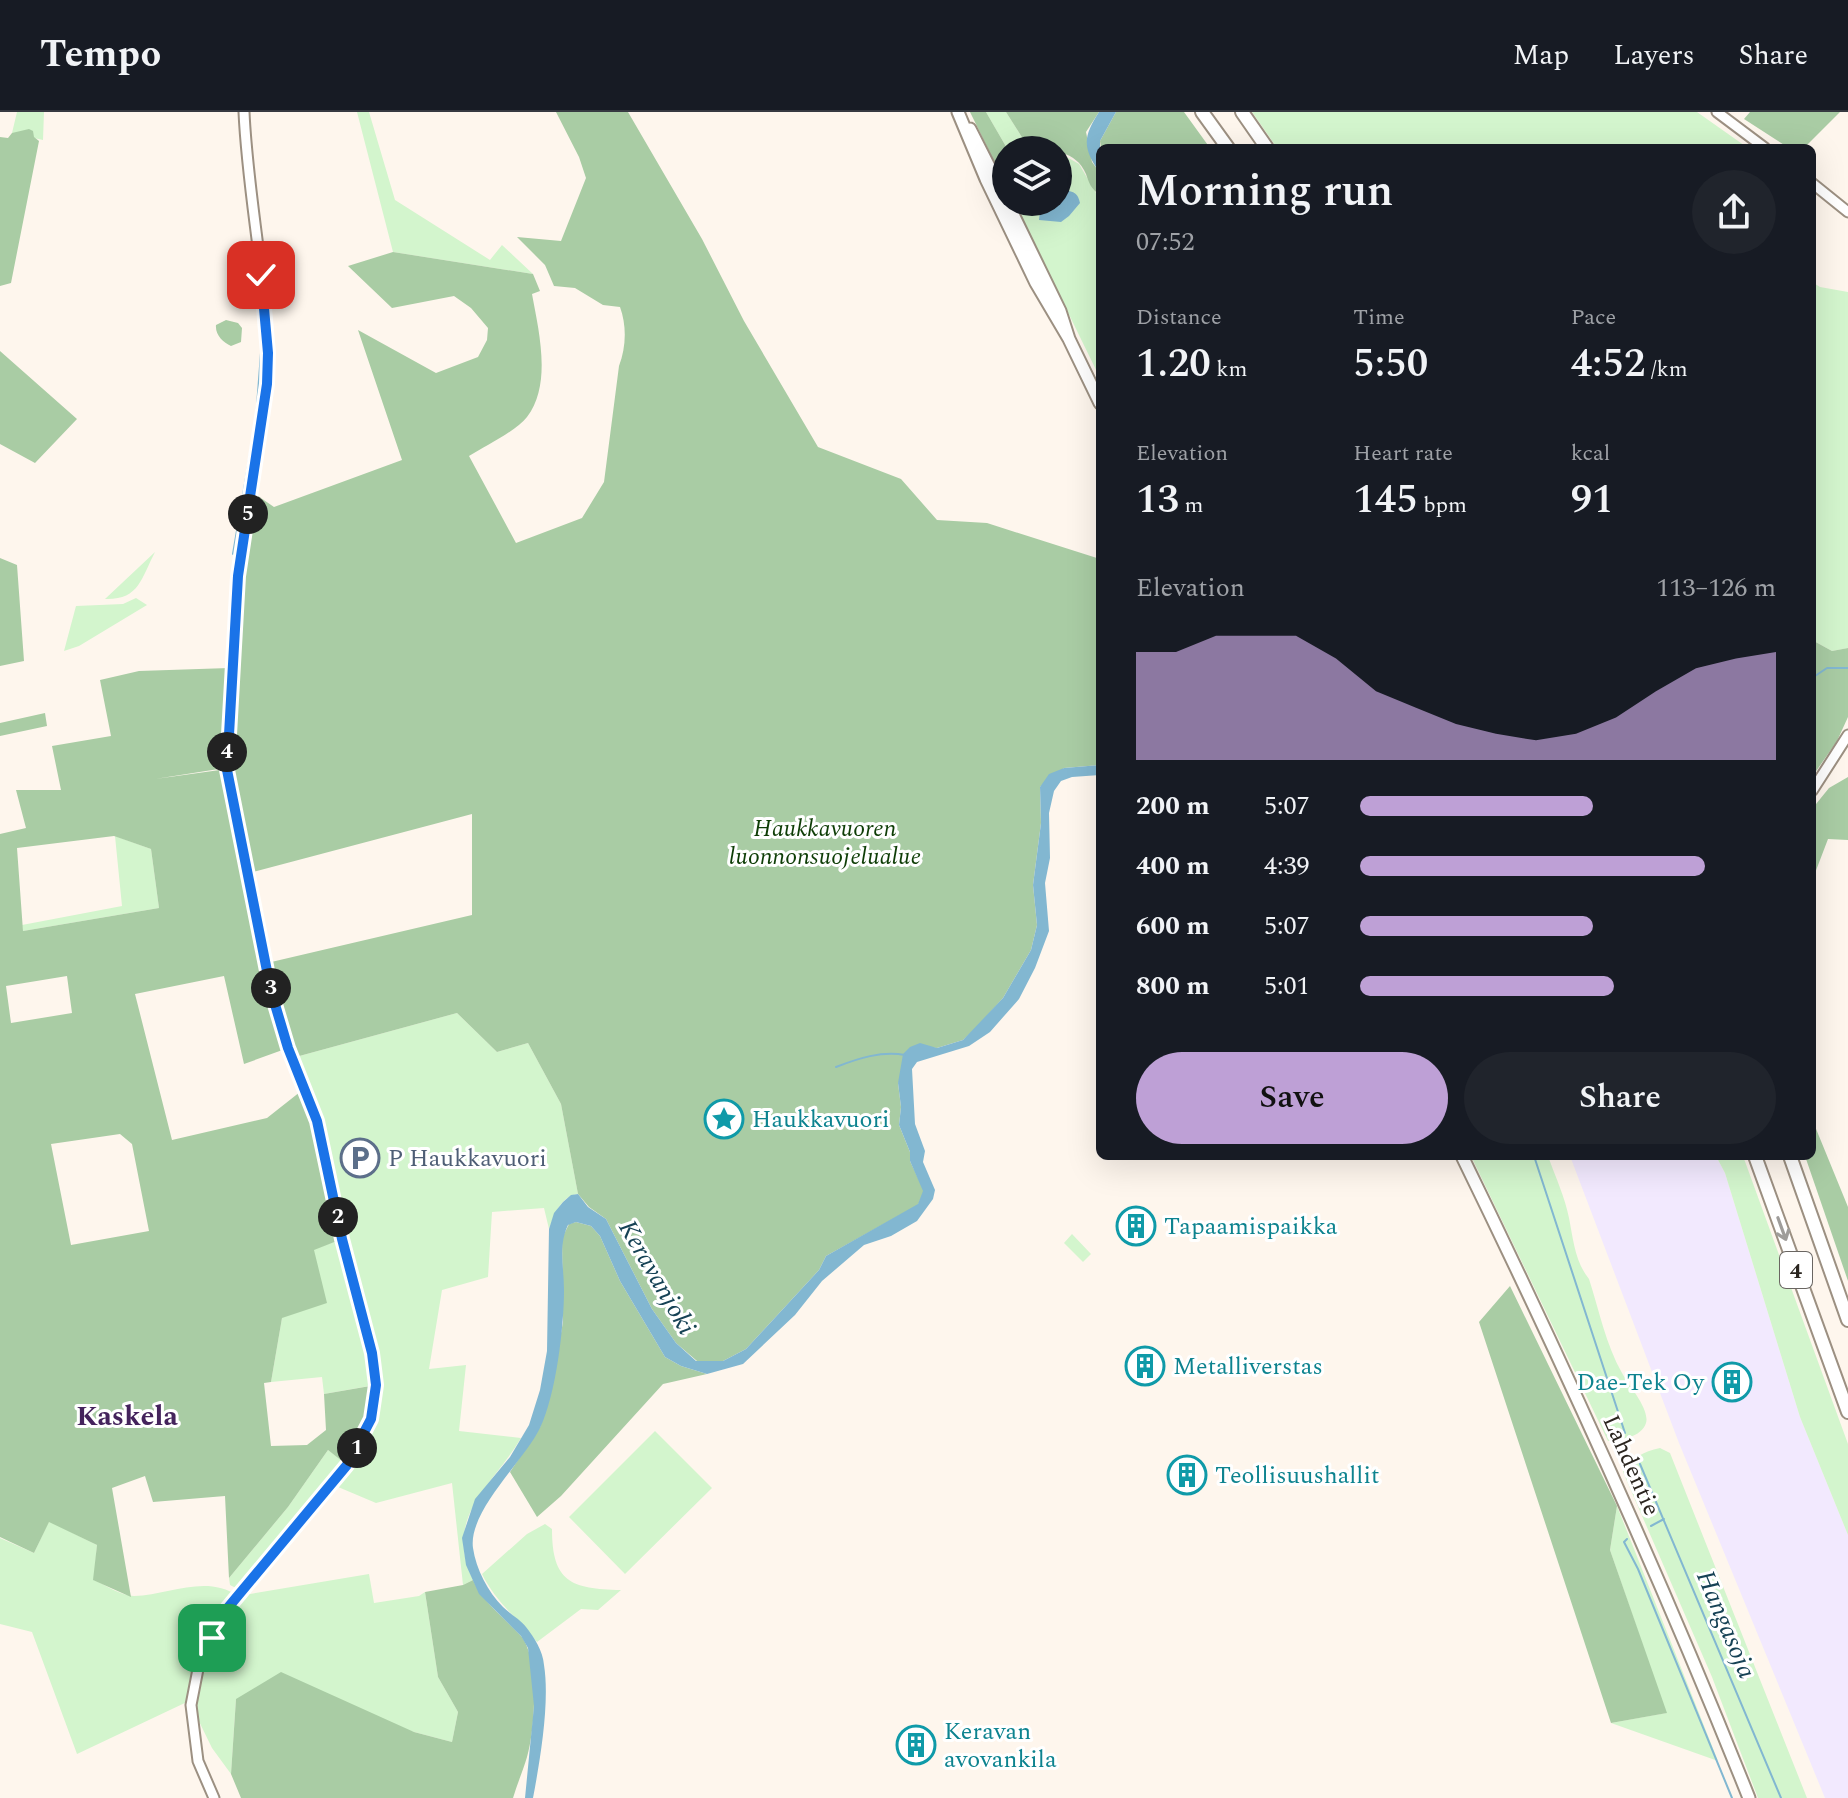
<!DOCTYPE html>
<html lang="en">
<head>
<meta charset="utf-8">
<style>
	:root { --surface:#171b24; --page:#20242c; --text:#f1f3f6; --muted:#9ea1a6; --line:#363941; --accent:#bea0d6 }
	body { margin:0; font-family:Spectral,serif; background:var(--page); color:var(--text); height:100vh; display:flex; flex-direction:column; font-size:30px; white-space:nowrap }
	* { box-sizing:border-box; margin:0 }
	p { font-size:26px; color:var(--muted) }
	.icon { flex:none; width:44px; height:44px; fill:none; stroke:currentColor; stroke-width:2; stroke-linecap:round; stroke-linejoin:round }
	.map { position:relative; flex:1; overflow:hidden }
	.details { position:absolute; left:1096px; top:32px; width:720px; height:1016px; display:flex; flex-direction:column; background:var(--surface); border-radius:12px; box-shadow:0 8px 32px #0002 }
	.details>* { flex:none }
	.tools { position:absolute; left:992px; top:24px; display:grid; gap:16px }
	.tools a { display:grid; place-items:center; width:80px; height:80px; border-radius:50%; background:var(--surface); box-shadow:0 8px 32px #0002; font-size:40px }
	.pin { position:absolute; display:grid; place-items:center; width:68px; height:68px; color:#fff; margin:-34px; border-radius:16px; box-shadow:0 4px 12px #0006 }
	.km { position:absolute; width:40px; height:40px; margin:-20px; border-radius:50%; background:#222; color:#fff; font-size:22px; line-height:40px; text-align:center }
	.round { display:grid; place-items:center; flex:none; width:84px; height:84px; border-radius:42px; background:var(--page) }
	.overview { display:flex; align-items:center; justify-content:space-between; height:136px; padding:0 40px }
	h1 { font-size:44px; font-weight:600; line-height:60px }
	.figures { display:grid; grid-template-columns:repeat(3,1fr); gap:12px; height:136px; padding:8px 40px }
	.figures div { display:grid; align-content:center }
	.figures b { font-size:40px; font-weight:600 }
	.figures small { font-size:22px; font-weight:400 }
	.figures p { font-size:22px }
	.chart { height:224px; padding:16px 40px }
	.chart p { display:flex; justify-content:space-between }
	.chart svg { width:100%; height:144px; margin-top:8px; fill:var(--accent); opacity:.7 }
	.button { display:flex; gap:16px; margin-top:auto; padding:16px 40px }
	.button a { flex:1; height:92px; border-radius:48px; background:var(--accent); color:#111; font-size:32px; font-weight:600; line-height:92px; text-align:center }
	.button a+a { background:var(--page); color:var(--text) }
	ul { padding:0 40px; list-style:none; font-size:26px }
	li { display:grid; grid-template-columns:128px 96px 1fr; align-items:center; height:60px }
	li i { height:20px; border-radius:10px; background:var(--accent) }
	header { display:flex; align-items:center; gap:48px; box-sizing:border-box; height:112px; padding:0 40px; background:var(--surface); border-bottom:2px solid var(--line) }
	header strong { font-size:38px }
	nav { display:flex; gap:44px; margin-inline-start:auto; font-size:28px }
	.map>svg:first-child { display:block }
	.commercial { fill:#f2e9fe }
	.green { fill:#d3f5cd }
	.forest { fill:#a9cca4; fill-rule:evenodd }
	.water { fill:#82b7d1 }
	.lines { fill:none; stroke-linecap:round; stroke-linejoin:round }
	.stream { stroke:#82b7d1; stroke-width:2 }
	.minor-casing { stroke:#9c9082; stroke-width:13 }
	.major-casing { stroke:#9c9082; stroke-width:15 }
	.highway-casing { stroke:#9c9082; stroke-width:16 }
	.minor { stroke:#fff; stroke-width:9 }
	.major { stroke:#fff; stroke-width:11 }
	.highway { stroke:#fff; stroke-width:12 }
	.oneway { stroke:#9f9d9a }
	.route-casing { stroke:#fff; stroke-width:16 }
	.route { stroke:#1a73e8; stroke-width:10 }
	.labels { text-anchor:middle; stroke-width:6; stroke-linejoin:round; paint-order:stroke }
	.shield { fill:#fff; stroke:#6a6662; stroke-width:2 }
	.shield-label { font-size:22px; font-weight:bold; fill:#2a251f }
	.park-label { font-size:24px; font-style:italic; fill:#0e3d06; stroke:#fff }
	.culture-label { font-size:24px; fill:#0d838f; stroke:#fff; text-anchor:start }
	.service-label { font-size:24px; fill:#4e5e75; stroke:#fff; text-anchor:start }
	.street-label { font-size:24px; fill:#2a251f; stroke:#fff }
	.water-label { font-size:26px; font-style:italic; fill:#164255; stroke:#fff }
	.quarter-label { font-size:28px; font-weight:bold; fill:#44235c; stroke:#fff }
</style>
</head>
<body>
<header>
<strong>Tempo</strong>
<nav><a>Map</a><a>Layers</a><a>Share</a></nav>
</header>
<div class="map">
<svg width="1848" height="1686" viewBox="0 0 1848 1686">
	<rect width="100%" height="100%" fill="#fef6ed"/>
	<path class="commercial" d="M1570,1044H1716L1725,1061L1800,1305L1848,1423V1686H1825L1679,1331Z"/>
	<path class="green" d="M17,0H44L43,28L12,21Z
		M357,0H369L395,88L490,148L502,133L533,162L393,140Z
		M986,0H1006L1030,38H1008Z
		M1252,0H1697L1748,36H1277Z
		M1058,40L1079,52L1096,81L1100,83V266L1014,90H1058Z
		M1812,170L1820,175L1848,180V536L1832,539L1812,528Z
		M155,440C141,467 139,488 105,487Z
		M136,486L147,493L79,534L64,539L76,494L123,492Z
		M115,724L151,737L159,796L23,819L22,813L122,794Z
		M457,901L497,940L528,931L561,992L578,1082C561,1084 554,1103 549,1117L544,1096L492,1100L488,1165L442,1178L429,1257L466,1253L459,1319L521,1326C492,1375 443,1404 473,1468L463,1473L452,1371L376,1391L331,1372L242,1479L230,1473L229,1466L288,1395L328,1338L347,1352L375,1273L324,1282L322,1265L271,1270L282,1206L314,1137L342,1127L292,946Z
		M1471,1044H1548C1555,1064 1565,1085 1569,1106C1573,1126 1575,1150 1589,1167C1599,1198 1606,1233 1622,1261C1629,1274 1650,1297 1646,1311C1641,1326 1621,1327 1608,1329Z
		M1716,1044H1743L1848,1332V1423L1800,1305L1725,1061Z
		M1072,1122L1091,1142L1083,1150L1064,1131Z
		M655,1319L712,1376L625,1462L569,1405Z
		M1660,1336L1670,1341L1807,1686H1758L1712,1565L1623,1360C1632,1345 1643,1340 1660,1336Z
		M1617,1394L1718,1649L1611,1611L1666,1601L1610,1438Z
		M49,1409L97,1433L94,1468C105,1473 122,1484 134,1484C169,1483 206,1462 238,1484L369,1462L374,1491L419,1484L425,1480L438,1565L458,1600L452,1630L414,1620L236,1587L231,1662L212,1636L189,1589L77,1642L32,1520L0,1512V1426L34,1441Z
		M545,1412L552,1417C552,1470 571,1477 621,1478L598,1498L581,1497L537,1530C518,1507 495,1489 482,1462L527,1422Z"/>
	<path class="forest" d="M556,0H628L702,127L744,209L818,335L901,367L937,408L987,411L1100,447V653L1064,656L1040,675L1041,711L1033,773L1037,813L1031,838L1003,886L975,917L963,928L937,936L925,935L898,971L901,995L899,1013L910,1040V1049L924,1079L918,1093L826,1144L819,1158L746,1237L723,1249H697L676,1231L652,1197L606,1107L589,1095L578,1082L561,992L528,931L497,940L457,901L292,946L288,936L244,952L224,864L135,882L172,1028L267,1006L305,976L342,1127L314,1138L327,1191L282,1206L271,1270L264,1271L271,1334L307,1333L326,1318L324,1282L376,1273L371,1307L347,1353L328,1338L288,1395L229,1466L225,1384L153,1390L145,1364L112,1376L131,1485L93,1468L97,1433L49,1410L34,1441L0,1425V722L26,716L16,678H61L52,634L111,624L100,568L139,559L229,556L225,656L155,667L227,657L238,464L252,380L274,395L402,348L358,218L436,261L478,245L487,228L488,216L471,196L454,184L392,196L348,154L393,140L533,162L540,179L532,182C539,220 552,272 527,305C516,319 485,334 469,344L516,431L582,406L604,370L619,254C626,236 627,214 620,195L603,193L575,176L554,174L545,153L517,125L561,129L586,66L579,45ZM472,702V803L267,851L249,761ZM114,724L151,737L159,796L23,819L17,736ZM67,864L72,901L11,911L6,874ZM120,1022L132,1032L149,1119L71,1133L51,1032Z
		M970,0H986L1008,38H1006V73Z
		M1006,0H1099L1086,20L1092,50L1100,61V83C1091,77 1089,71 1086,62C1076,38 1051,38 1030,38Z
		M1116,0H1184L1210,36H1101L1100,29Z
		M1750,0H1840L1804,36H1789L1744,7Z
		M29,17L33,19L34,25L39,29L11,171L0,174V25L8,26L12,21Z
		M226,208L238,211L242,216L241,230L231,234C223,230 215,223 216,213Z
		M0,239L77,307L35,351L0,332Z
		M0,446L17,453L24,549L0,554Z
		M1812,528L1832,539L1848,536V605L1837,629L1812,665Z
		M45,601L47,614L0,624V611Z
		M1848,665V728L1828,727L1812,769V697L1829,676Z
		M1812,1007L1848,1095V1169L1805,1044H1812Z
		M576,1110L591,1114L600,1124L620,1169L665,1245L681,1254L707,1262L663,1272L561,1384L537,1405L510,1360L540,1315L549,1288L563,1210L562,1126L569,1112Z
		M1510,1174L1617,1394L1610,1438L1667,1601L1611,1611L1479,1210Z
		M473,1468C484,1492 504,1505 521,1524C540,1547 535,1618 527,1645C523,1659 517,1672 513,1686H241L231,1662L236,1587L281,1560L414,1620L452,1630L458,1600L438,1565L425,1480L463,1473Z"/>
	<path class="water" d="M1099,0H1116L1100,29V61C1082,35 1083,25 1099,0Z
		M1065,78C1074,80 1078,81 1080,91L1069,104L1061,110L1039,108L1041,90H1058V80Z
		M1100,653V663L1072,665L1061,669L1054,679L1049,701L1050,746L1045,771L1049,819L1035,856L1019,887L990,920L969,934L917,950L912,957L915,1012L925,1039L923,1050L935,1078L933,1087L917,1109L891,1124L864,1133L822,1169L795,1203L743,1252L707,1262L681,1254L665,1245L620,1169L600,1124L591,1114L576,1110L568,1113C558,1134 564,1155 564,1178C564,1215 556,1282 540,1316C524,1349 468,1399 473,1436C476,1457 488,1480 503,1495C510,1502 520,1507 526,1515C534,1525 543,1539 544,1553C550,1590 540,1649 533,1686H525L534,1594L528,1536L521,1524L479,1482L466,1453L462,1426L475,1387L510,1345L529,1313L540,1278L547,1239L549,1117L554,1101L563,1090L571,1083L578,1082L588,1095L606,1107L652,1197L676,1231L696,1249H723L746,1237L819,1158L826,1144L918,1092L923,1079L910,1049V1040L899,1013L901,995L898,971L903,942L910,935L920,931L937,936L963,928L1003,886L1031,838L1037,813L1033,773L1041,711L1040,675L1049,662L1064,656Z"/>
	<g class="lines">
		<path class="stream" d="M233,442L256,307L261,241
			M1812,566L1827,556H1848
			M836,955C859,946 881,939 905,943
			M1534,1044L1625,1321
			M1640,1352L1781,1686
			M1651,1414L1664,1407
			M1627,1427L1624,1430L1638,1457L1732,1686"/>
		<defs>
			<path id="minor" d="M1717,0L1765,36
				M1812,71L1848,100
				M1812,679L1848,623
				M214,1686L198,1649L191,1593L199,1552L226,1498L347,1353L371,1307L376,1273L372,1241L342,1127L317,1009L288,936L271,879L227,658L238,464L267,272C270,181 248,91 244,0"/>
			<path id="major" d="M958,0L986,67L1036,171L1069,227
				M970,17L1006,88
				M1007,90L1060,199L1069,227L1100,291
				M1462,1044C1565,1255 1662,1468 1749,1686"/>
			<path id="highway" d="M1202,0L1228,36
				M1242,0L1267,36
				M1755,1044L1848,1300
				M1790,1044L1848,1208"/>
		</defs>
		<use href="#minor" class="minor-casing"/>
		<use href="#major" class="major-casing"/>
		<use href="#highway" class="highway-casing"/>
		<use href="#minor" class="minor"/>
		<use href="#major" class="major"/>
		<use href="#highway" class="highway"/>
	</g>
	<defs><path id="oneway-shaft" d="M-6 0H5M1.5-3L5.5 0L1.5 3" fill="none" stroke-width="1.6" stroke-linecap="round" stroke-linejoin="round" transform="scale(2)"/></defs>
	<use class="oneway" href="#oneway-shaft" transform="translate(1782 1117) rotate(70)"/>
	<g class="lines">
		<defs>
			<path id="route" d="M212,1526L226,1498L347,1353L371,1307L376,1273L372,1241L342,1127L317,1009L288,936L271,879L227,658L238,464L267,272L268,241L261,163"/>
		</defs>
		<use href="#route" class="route-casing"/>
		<use href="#route" class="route"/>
	</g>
	<defs>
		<symbol id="sight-ring" viewBox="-11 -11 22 22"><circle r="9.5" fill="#fff" stroke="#0f9aa8" stroke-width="1.5"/><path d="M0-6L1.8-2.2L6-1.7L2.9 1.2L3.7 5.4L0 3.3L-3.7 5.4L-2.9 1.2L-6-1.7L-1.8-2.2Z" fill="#0f9aa8"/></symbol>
		<symbol id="parking-ring" viewBox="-11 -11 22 22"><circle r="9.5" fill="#fff" stroke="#5c6f8a" stroke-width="1.5"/><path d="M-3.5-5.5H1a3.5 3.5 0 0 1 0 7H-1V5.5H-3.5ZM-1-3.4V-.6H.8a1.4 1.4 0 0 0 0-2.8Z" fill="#5c6f8a"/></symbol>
		<symbol id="building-ring" viewBox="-11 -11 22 22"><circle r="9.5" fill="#fff" stroke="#0f9aa8" stroke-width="1.5"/><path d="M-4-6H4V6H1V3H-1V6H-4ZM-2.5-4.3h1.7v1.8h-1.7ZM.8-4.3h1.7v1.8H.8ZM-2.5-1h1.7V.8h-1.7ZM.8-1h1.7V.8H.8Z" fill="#0f9aa8"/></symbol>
	</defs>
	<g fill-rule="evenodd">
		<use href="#sight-ring" x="702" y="985" width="44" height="44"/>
		<use href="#parking-ring" x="338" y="1024" width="44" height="44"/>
		<use href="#building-ring" x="1114" y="1092" width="44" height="44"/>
		<use href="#building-ring" x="1123" y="1232" width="44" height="44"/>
		<use href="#building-ring" x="1710" y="1248" width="44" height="44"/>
		<use href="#building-ring" x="1165" y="1341" width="44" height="44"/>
		<use href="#building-ring" x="894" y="1611" width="44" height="44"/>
	</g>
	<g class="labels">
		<rect class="shield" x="1780" y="1140" width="32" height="36" rx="6"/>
		<g class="shield-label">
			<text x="1796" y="1166">4</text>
		</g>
		<g class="park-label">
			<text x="825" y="724">Haukkavuoren<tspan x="825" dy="28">luonnonsuojelualue</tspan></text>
		</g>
		<g class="culture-label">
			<text x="752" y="1015">Haukkavuori</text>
			<text x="1164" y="1122">Tapaamispaikka</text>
			<text x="1173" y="1262">Metalliverstas</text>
			<text x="1704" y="1278" text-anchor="end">Dae-Tek Oy</text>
			<text x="1215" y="1371">Teollisuushallit</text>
			<text x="944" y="1627">Keravan<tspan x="944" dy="28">avovankila</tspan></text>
		</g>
		<g class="service-label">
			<text x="388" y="1054">P Haukkavuori</text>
		</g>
		<g class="street-label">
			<text transform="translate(1632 1353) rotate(66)" y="8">Lahdentie</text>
		</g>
		<g class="water-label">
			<text transform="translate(658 1165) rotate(60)" y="9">Keravanjoki</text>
			<text transform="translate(1727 1512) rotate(67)" y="9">Hangasoja</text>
		</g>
		<g class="quarter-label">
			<text x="127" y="1313">Kaskela</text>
		</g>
	</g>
</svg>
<div class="tools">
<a><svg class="icon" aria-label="layers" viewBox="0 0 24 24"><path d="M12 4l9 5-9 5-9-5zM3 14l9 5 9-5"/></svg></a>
</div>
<div class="pin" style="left:212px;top:1526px;background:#1e9e55"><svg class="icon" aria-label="arrive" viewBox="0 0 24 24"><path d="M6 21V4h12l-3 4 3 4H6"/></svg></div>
<div class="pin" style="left:261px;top:163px;background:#d93025"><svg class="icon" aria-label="check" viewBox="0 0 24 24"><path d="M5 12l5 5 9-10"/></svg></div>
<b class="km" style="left:357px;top:1336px">1</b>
<b class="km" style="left:338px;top:1105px">2</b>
<b class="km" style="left:271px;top:876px">3</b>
<b class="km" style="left:227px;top:640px">4</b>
<b class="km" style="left:248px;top:402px">5</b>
<section class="details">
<div class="overview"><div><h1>Morning run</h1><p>07:52</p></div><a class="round"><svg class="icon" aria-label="share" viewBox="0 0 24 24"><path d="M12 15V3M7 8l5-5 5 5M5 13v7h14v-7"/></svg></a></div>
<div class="figures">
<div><p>Distance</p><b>1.20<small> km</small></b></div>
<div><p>Time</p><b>5:50</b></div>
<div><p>Pace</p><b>4:52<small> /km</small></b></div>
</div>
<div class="figures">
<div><p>Elevation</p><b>13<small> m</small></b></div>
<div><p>Heart rate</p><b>145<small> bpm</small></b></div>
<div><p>kcal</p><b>91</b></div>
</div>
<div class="chart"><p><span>Elevation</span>113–126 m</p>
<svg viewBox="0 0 160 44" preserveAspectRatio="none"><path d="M0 44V11L10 11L20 6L30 6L40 6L50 13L60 23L70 28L80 33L90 36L100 38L110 36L120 31L130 23L140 16L150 13L160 11V44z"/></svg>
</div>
<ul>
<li><b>200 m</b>5:07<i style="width:56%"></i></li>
<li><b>400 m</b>4:39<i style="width:83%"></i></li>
<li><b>600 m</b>5:07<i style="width:56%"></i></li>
<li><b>800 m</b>5:01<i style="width:61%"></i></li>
</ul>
<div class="button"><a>Save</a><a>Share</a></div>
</section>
</div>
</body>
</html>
